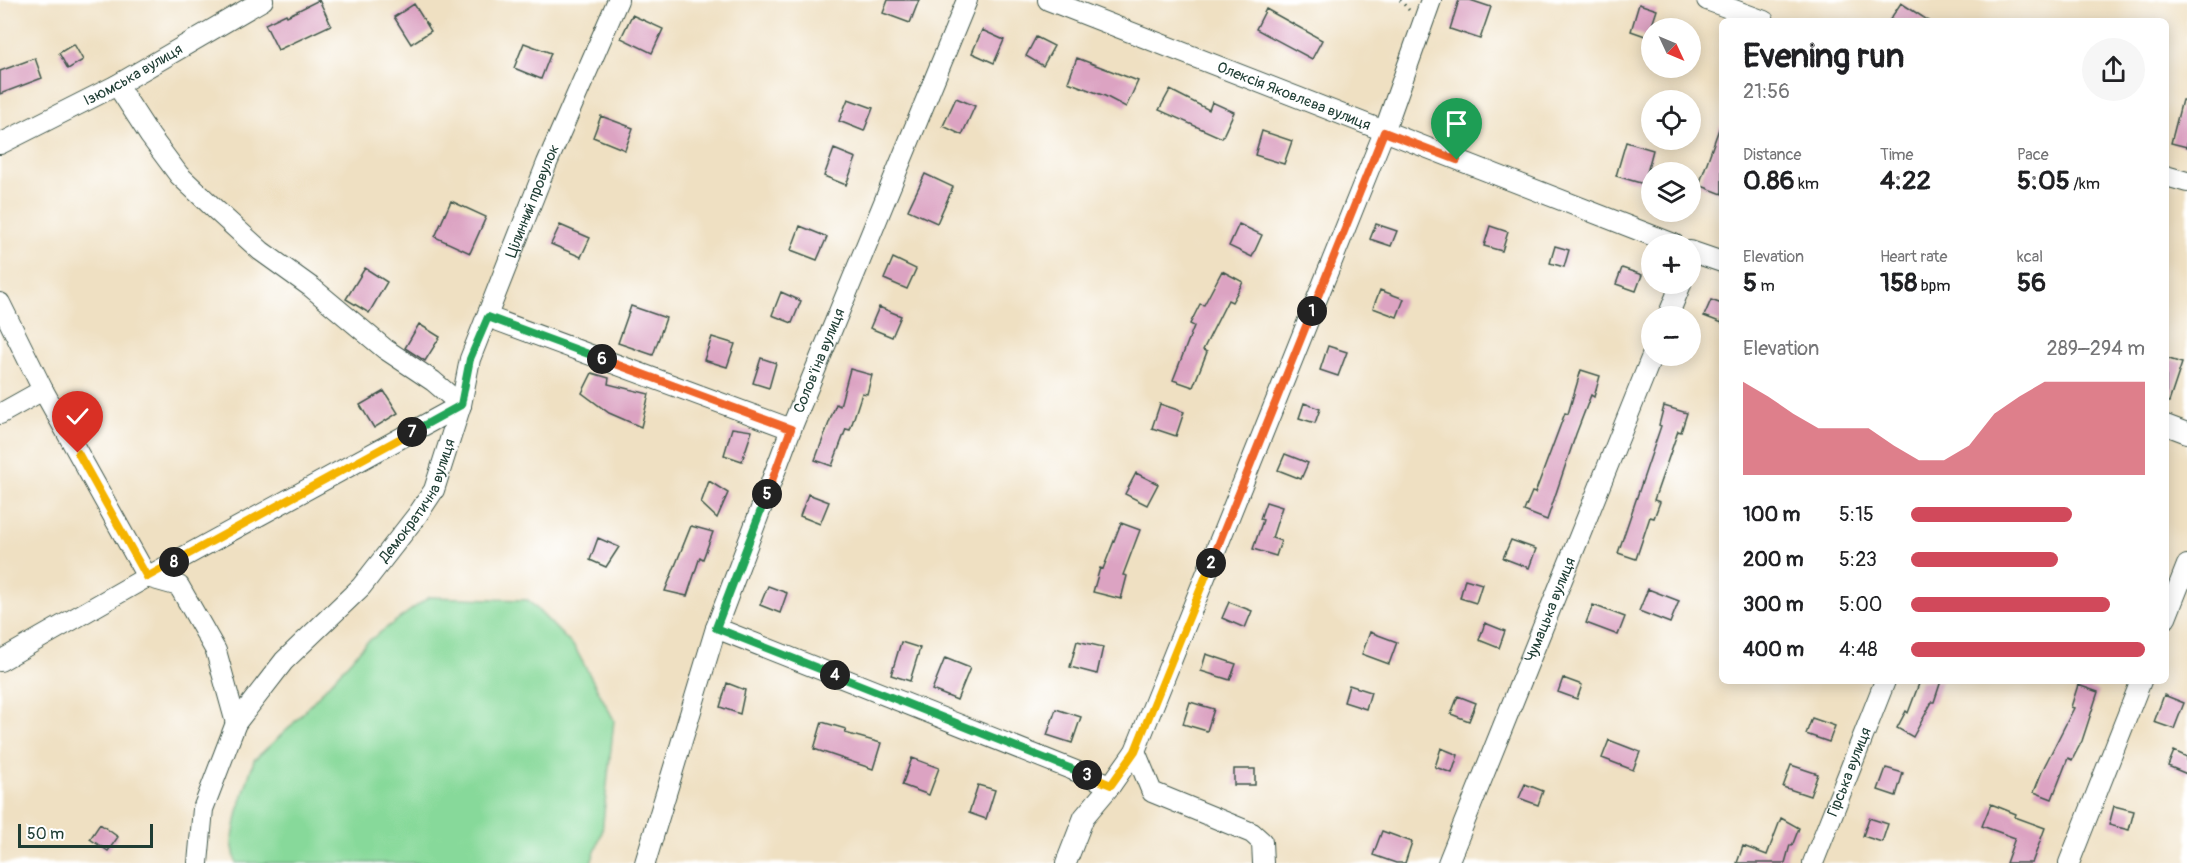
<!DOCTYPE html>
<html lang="en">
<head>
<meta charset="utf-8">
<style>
	:root { --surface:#fff; --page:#f6f6f6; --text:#202124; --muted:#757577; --accent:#d1495b }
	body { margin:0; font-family:Pangolin,sans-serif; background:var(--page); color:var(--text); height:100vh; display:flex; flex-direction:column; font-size:22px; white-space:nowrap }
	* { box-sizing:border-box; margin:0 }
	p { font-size:20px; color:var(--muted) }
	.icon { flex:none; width:33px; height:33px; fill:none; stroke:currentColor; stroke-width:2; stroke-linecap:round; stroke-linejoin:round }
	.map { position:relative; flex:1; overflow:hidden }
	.side { position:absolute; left:1719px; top:18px; width:450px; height:666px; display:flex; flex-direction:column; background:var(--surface); border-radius:9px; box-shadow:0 3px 15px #0003 }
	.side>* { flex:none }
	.needle { width:39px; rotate:134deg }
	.buttons { position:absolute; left:1641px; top:18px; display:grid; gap:12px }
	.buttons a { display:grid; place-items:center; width:60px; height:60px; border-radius:50%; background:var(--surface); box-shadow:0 3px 15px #0003; font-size:30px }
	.scale { position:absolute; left:18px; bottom:15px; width:135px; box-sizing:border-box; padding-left:6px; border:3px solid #1f3d34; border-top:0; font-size:16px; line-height:21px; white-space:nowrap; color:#1f3d34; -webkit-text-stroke:4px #fff; paint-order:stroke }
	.pin { position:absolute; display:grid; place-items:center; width:51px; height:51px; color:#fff; margin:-62px -26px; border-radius:50% 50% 50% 0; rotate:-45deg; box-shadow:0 0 6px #0007 }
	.pin .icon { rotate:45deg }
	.km { position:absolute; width:30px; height:30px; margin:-15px; border-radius:50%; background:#222; color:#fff; font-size:16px; line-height:30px; text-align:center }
	.round { display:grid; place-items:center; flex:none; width:63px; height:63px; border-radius:32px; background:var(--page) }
	.head { display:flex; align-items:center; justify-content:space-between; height:102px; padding:0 24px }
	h1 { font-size:33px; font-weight:700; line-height:45px }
	.stats { display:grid; grid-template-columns:repeat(3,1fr); gap:9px; height:102px; padding:6px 24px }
	.stats div { display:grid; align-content:center }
	.stats b { font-size:26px; font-weight:700 }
	.stats small { font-size:16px; font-weight:400 }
	.stats p { font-size:16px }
	.chart { height:168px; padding:12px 24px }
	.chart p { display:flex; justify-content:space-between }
	.chart svg { width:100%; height:108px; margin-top:6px; fill:var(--accent); opacity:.7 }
	ul { padding:0 24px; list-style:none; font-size:20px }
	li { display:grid; grid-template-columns:96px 72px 1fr; align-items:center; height:45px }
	li i { height:15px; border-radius:8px; background:var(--accent) }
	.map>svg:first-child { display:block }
	.green { fill:#87d99a; stroke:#538b67; stroke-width:1.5 }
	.building { fill:#dca3c2 }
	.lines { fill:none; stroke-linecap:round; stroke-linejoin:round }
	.minor-casing { stroke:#3e5549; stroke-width:22 }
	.path { stroke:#3e5549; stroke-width:3; stroke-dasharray:1.5 4.5; stroke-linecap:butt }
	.minor { stroke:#fff; stroke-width:20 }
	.split-1-casing { stroke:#fff; stroke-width:12 }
	.split-2-casing { stroke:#fff; stroke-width:12 }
	.split-3-casing { stroke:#fff; stroke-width:12 }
	.split-4-casing { stroke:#fff; stroke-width:12 }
	.split-5-casing { stroke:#fff; stroke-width:12 }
	.split-6-casing { stroke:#fff; stroke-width:12 }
	.split-7-casing { stroke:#fff; stroke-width:12 }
	.split-8-casing { stroke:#fff; stroke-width:12 }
	.split-9-casing { stroke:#fff; stroke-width:12 }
	.split-1 { stroke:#f0652b; stroke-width:8 }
	.split-2 { stroke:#f0652b; stroke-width:8 }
	.split-3 { stroke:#f5b400; stroke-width:8 }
	.split-4 { stroke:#22a559; stroke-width:8 }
	.split-5 { stroke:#22a559; stroke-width:8 }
	.split-6 { stroke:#f0652b; stroke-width:8 }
	.split-7 { stroke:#22a559; stroke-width:8 }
	.split-8 { stroke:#f5b400; stroke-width:8 }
	.split-9 { stroke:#f5b400; stroke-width:8 }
	.labels { text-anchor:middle; stroke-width:4.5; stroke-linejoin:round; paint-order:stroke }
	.street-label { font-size:15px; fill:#1f3d34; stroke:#fff }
</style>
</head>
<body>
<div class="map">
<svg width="2187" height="863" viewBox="0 0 2187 863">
	<rect width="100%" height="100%" fill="#fff"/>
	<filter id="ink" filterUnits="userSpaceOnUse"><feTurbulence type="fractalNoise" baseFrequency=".0167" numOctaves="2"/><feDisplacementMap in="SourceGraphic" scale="12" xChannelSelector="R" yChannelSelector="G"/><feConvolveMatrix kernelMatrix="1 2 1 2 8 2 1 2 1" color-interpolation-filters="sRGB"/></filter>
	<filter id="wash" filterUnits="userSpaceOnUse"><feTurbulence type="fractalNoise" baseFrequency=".008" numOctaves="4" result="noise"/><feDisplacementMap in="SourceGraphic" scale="24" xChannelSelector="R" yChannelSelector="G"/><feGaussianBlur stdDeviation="1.35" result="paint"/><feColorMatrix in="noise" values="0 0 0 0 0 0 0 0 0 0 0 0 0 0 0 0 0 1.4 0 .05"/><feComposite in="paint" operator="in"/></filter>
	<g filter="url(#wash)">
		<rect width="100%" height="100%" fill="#efe0c2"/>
		<path class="green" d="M429,597L528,600L575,648L614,720L602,832L591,863H236L232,842L238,811L254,760L290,727L367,642Z"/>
		<g id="blocks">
			<path class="building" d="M319,0L331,25L278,50L265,24L286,14L287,16Z
				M888,0H919L910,23L883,13Z
				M1459,0H1470L1491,7L1480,39L1450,29Z
				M1901,3L1929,21H1889Z
				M414,4L431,31L411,44L394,17Z
				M1639,4L1657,10L1648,37L1631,31Z
				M1266,9L1322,40L1312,59L1256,29Z
				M632,15L663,29L652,53L621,38Z
				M982,30L1004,40L994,63L972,53Z
				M1036,37L1054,46L1043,66L1026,56Z
				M524,43L551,53L541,79L514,68Z
				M74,44L83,60L68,69L59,53Z
				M35,58L42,78L0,94V71Z
				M1077,58L1138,81L1126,107L1105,96L1068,82Z
				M1170,90L1209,110L1212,102L1234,112L1222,138L1159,110Z
				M956,98L975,106L962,135L943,126Z
				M848,99L873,108L864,131L839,121Z
				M2182,100H2187V147L2171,143Z
				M601,116L633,128L625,150L593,137Z
				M1720,126L1722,127V194L1699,185Z
				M1262,131L1292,141L1284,164L1255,155Z
				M1626,142L1653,150L1644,184L1616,176Z
				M834,149L856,158L846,185L824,176Z
				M925,174L953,187L937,223L908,210Z
				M451,201L486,217L470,253L435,237Z
				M1239,224L1262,235L1252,257L1229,246Z
				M1376,224L1397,231L1391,246L1370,239Z
				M560,225L590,238L581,257L551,244Z
				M800,226L827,237L817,260L791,250Z
				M1490,226L1508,232L1502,251L1484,246Z
				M1555,246L1569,250L1564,267L1550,263Z
				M893,258L916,269L907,289L884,279Z
				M365,268L387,282L369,313L346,299Z
				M1622,268L1642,275L1636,291L1616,284Z
				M1222,271L1243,282L1232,302L1228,300L1203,350L1207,352L1193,387L1173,380L1194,326L1190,324L1200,304L1204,305Z
				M1380,290L1404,299L1397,317L1373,308Z
				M781,292L801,301L792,323L772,315Z
				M1711,300L1722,304V323L1704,316Z
				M631,306L666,318L653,355L618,343Z
				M879,307L901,316L892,337L870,328Z
				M419,324L440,337L425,361L405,348Z
				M712,337L735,344L727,367L704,360Z
				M1328,346L1347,352L1338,376L1320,370Z
				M761,358L776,363L769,388L753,383Z
				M2166,358L2182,363L2169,402H2166Z
				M850,369L872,375L867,394L862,393L850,430L846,429L832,466L815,460L836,404L840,406Z
				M1581,370L1600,376L1594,397L1591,395L1576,434L1547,520L1524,511L1532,492L1535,493L1565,413L1568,414Z
				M592,373L609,378L608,384L649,394L641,427L609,413L582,393Z
				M384,391L398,413L374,428L360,405Z
				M1304,403L1320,409L1315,423L1299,418Z
				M1160,404L1184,412L1176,436L1152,428Z
				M1664,406L1687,413L1681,432L1678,431L1654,500L1660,502L1654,518L1650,517L1636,559L1618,553L1661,426L1659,425Z
				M732,428L752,431L742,461L724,455Z
				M1285,454L1308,463L1301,479L1278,470Z
				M1136,473L1158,484L1147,505L1125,494Z
				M709,481L728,493L717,518L701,503Z
				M808,494L829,502L820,524L800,516Z
				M1266,502L1282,507L1272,538L1281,541L1276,556L1253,549L1263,520L1260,519Z
				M1121,523L1140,530L1123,575L1127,576L1121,599L1093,592L1100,568L1103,569Z
				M691,526L713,532L703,559L700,557L687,596L665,591Z
				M598,538L619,547L606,567L590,560Z
				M1511,540L1536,549L1529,568L1503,558Z
				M1465,579L1482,584L1476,603L1460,598Z
				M768,586L787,593L780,613L760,605Z
				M1648,589L1679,601L1670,623L1639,611Z
				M1229,602L1252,611L1245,628L1222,618Z
				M1593,605L1625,617L1618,635L1586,623Z
				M1485,623L1505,631L1499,648L1479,640Z
				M1370,632L1397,642L1389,664L1362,654Z
				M1077,641L1103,647L1097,674L1070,667Z
				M901,642L920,648L910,681L891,675Z
				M1206,654L1236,664L1230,680L1201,671Z
				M945,658L970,668L957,700L932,690Z
				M1563,678L1582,685L1577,699L1558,692Z
				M1920,681H1941L1934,702H1932L1913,737L1897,728L1906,711L1908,713Z
				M727,683L745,690L740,714L720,707Z
				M1349,685L1371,692L1366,709L1344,702Z
				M2078,685L2098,692L2082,741L2072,760L2068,758L2052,799L2034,792L2043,769L2074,708L2071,707Z
				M2164,695L2184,703L2174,729L2154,722Z
				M1458,696L1476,703L1469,721L1451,714Z
				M1190,702L1214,709L1207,731L1183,724Z
				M1056,709L1081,717L1072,743L1047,735Z
				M1812,718L1835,726L1829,742L1806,734Z
				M822,722L846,729L845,733L881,743L873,769L814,749Z
				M1609,740L1640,752L1633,770L1602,758Z
				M1441,748L1458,755L1452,773L1435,767Z
				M2174,751L2187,757V774L2168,766Z
				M912,758L939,768L929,795L902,785Z
				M1791,765L1818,774L1810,796L1783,787Z
				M1886,768L1903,773L1896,796L1878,790Z
				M1234,769H1255V785H1234Z
				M1525,784L1543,791L1538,805L1519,798Z
				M978,785L995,790L986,819L969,813Z
				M1991,804L2016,814L2015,817L2045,828L2032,863H2006L2015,838L1982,826Z
				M2114,806L2134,811L2129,830L2109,825Z
				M1781,818L1799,828L1792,846L1790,845L1785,863H1737L1743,846L1767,855Z
				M1869,818L1888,824L1882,842L1863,836Z
				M100,824L118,837L108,851L90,839Z
				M1382,831L1412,842L1405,863H1396L1373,855Z"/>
		</g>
	</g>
	<g filter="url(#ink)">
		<use href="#blocks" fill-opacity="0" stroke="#3e5549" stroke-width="1.5"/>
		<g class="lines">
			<defs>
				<g id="minor">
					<path id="s1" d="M1048,0L1674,244"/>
					<path d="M1707,0L1764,21"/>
					<path d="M117,85L150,136L179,175L217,211L261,251L311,287L385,349L433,381L461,405"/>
					<path id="s2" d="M0,144L117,85L263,0"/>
					<path d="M2166,176L2187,182"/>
					<path d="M1690,251L1722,262"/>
					<path d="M0,303L43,390L147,577L179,586L216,651L236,723"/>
					<path d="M1668,316L1681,284"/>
					<path d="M488,317L791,429"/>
					<path d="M0,414L43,390"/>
					<path d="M2166,425L2187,433"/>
					<path d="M2166,618L2187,565"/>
					<path d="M716,628L1111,785"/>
					<path d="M0,661L147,577L461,405"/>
					<path d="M1135,751L1152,792L1252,833L1262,842L1263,863"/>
					<path id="s3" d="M198,863L203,809L236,723L284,661L361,587L418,514L434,490L461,405L470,359L547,163L618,0"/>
					<path id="s4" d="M645,863L716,628L791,429L967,0"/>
					<path d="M1066,863L1084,817L1111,785L1135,751L1384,132L1431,0"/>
					<path id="s5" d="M1448,863L1652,356"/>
					<path id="s6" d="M1813,863L1885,681"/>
					<path d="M2069,863L2141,681"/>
				</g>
			</defs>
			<use href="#minor" class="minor-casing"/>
			<path class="path" d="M1400,0L1409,10"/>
			<use href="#minor" class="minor"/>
		</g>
	</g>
	<g class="lines" filter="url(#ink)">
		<defs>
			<path id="split-1" d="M1312,311L1384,132L1457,160"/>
			<path id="split-2" d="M1211,563L1312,311"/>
			<path id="split-3" d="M1087,775L1111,785L1135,751L1211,563"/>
			<path id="split-4" d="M835,675L1087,775"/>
			<path id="split-5" d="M767,494L716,628L835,675"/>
			<path id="split-6" d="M602,359L791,429L767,494"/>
			<path id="split-7" d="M412,432L461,405L470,359L488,317L602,359"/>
			<path id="split-8" d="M174,562L412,432"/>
			<path id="split-9" d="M78,453L147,577L174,562"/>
		</defs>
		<use href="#split-1" class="split-1-casing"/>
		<use href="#split-2" class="split-2-casing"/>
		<use href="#split-3" class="split-3-casing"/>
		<use href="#split-4" class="split-4-casing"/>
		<use href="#split-5" class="split-5-casing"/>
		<use href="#split-6" class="split-6-casing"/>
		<use href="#split-7" class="split-7-casing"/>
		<use href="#split-8" class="split-8-casing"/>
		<use href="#split-9" class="split-9-casing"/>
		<use href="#split-1" class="split-1"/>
		<use href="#split-2" class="split-2"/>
		<use href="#split-3" class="split-3"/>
		<use href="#split-4" class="split-4"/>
		<use href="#split-5" class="split-5"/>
		<use href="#split-6" class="split-6"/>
		<use href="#split-7" class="split-7"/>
		<use href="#split-8" class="split-8"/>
		<use href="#split-9" class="split-9"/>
	</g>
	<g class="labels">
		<g class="street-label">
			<text dy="5" stroke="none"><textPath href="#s2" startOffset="150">Ізюмська вулиця</textPath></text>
			<text dy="5" stroke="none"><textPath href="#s1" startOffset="264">Олексія Яковлєва вулиця</textPath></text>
			<text dy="5" stroke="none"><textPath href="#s3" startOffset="759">Цілинний провулок</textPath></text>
			<text dy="5" stroke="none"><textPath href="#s4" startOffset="532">Солов'їна вулиця</textPath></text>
			<text dy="5" stroke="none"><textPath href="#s3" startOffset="436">Демократична вулиця</textPath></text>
			<text dy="5" stroke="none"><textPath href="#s5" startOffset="273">Чумацька вулиця</textPath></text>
			<text dy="5" stroke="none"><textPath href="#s6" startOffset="98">Гірська вулиця</textPath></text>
		</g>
	</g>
</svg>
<div class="buttons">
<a><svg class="needle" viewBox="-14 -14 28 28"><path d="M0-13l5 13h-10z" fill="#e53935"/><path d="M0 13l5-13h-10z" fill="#757577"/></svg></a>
<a><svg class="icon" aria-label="locate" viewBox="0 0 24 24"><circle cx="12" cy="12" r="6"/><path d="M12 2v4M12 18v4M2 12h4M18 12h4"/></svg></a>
<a><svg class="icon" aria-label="layers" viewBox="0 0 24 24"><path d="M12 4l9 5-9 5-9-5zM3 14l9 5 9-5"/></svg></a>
<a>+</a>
<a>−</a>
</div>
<div class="scale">50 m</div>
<div class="pin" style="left:1457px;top:160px;background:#1e9e55"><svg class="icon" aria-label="arrive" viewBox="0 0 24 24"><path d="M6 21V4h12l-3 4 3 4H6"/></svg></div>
<div class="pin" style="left:78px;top:453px;background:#d93025"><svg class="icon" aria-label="check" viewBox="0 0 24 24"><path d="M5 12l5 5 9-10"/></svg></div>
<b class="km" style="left:1312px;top:311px">1</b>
<b class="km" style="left:1211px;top:563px">2</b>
<b class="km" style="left:1087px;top:775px">3</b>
<b class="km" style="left:835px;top:675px">4</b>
<b class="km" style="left:767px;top:494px">5</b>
<b class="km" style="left:602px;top:359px">6</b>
<b class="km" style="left:412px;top:432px">7</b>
<b class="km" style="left:174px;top:562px">8</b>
<section class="side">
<div class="head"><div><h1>Evening run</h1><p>21:56</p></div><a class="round"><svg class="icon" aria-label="share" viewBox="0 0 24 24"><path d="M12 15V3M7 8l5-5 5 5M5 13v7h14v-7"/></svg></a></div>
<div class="stats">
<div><p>Distance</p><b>0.86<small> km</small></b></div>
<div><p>Time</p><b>4:22</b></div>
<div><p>Pace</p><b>5:05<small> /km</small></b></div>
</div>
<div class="stats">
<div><p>Elevation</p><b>5<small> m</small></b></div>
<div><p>Heart rate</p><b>158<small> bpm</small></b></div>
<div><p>kcal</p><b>56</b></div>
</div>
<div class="chart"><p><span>Elevation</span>289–294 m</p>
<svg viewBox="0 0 160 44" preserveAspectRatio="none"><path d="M0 44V6L10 12L20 19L30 25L40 25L50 25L60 32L70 38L80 38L90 32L100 19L110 12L120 6L130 6L140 6L150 6L160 6V44z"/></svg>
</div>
<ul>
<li><b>100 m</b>5:15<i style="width:69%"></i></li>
<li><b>200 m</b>5:23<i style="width:63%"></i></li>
<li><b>300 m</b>5:00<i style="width:85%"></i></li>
<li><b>400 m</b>4:48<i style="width:100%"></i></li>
</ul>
</section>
</div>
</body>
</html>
